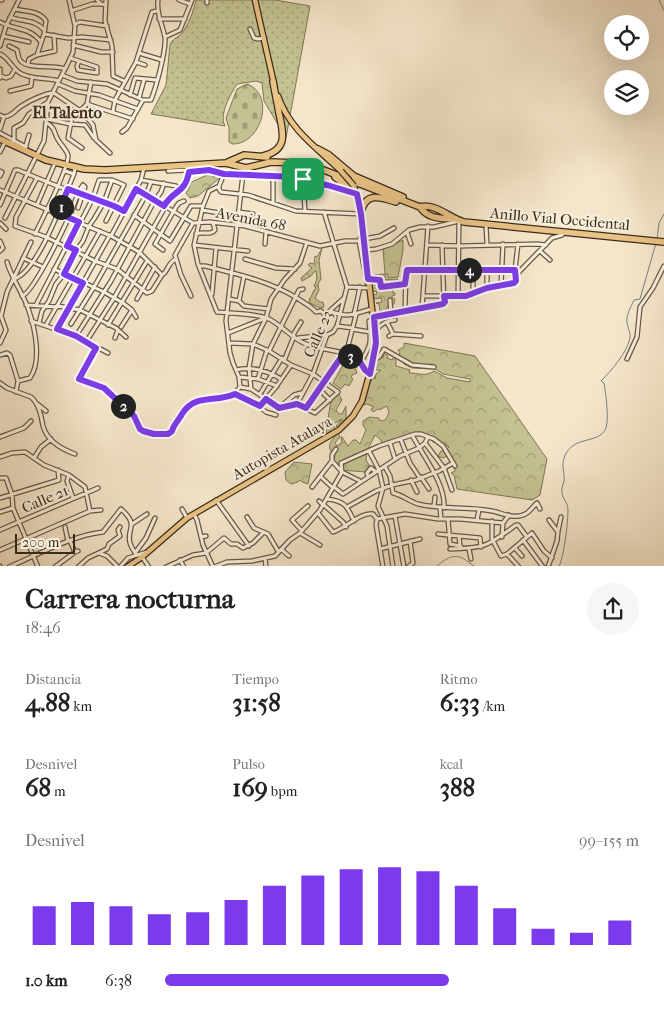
<!DOCTYPE html>
<html lang="es">
<head>
<meta charset="utf-8">
<style>
	:root { --surface:#fff; --page:#f6f6f6; --text:#222; --muted:#767676; --accent:#7c3aed }
	body { margin:0; font-family:"IM FELL French Canon",serif; background:var(--page); color:var(--text); height:100vh; display:flex; flex-direction:column; font-size:19px; white-space:nowrap }
	* { box-sizing:border-box; margin:0 }
	p { font-size:16px; color:var(--muted) }
	.icon { flex:none; width:28px; height:28px; fill:none; stroke:currentColor; stroke-width:2; stroke-linecap:round; stroke-linejoin:round }
	.map { position:relative; height:566px; overflow:hidden }
	.side { display:flex; flex-direction:column; background:var(--surface); flex:1 }
	.side>* { flex:none }
	.fabs { position:absolute; left:604px; top:15px; display:grid; gap:10px }
	.fabs a { display:grid; place-items:center; width:45px; height:45px; border-radius:50%; background:var(--surface); box-shadow:0 5px 20px #0002; font-size:25px }
	.scale { position:absolute; left:15px; bottom:12px; width:60px; box-sizing:border-box; padding-left:5px; border:2px solid #3a2c1b; border-top:0; font-size:14px; line-height:18px; white-space:nowrap; color:#3a2c1b; -webkit-text-stroke:4px #f8efdd; paint-order:stroke }
	.pin { position:absolute; display:grid; place-items:center; width:42px; height:42px; color:#fff; margin:-21px; border-radius:10px; box-shadow:0 2px 8px #0006 }
	.km { position:absolute; width:25px; height:25px; margin:-12px; border-radius:50%; background:#222; color:#fff; font-size:14px; line-height:25px; text-align:center }
	.round { display:grid; place-items:center; flex:none; width:52px; height:52px; border-radius:26px; background:var(--page) }
	.overview { display:flex; align-items:center; justify-content:space-between; height:85px; padding:0 25px }
	h1 { font-size:28px; font-weight:800; line-height:38px }
	.metrics { display:grid; grid-template-columns:repeat(3,1fr); gap:8px; height:85px; padding:5px 25px }
	.metrics div { display:grid; align-content:center }
	.metrics b { font-size:25px; font-weight:800 }
	.metrics small { font-size:14px; font-weight:400 }
	.metrics p { font-size:14px }
	.chart { height:140px; padding:10px 25px }
	.chart p { display:flex; justify-content:space-between }
	.chart svg { width:100%; height:90px; margin-top:5px; stroke:var(--accent); stroke-width:6 }
	ul { padding:0 25px; list-style:none; font-size:16px }
	li { display:grid; grid-template-columns:80px 60px 1fr; align-items:center; height:38px }
	li i { height:12px; border-radius:6px; background:var(--accent) }
	.map>svg:first-child { display:block }
	.grass { fill:url(#grass-dots); stroke:#7f7756 }
	.forest { fill:url(#forest-crowns); stroke:#7f7756 }
	.cemetery { fill:url(#cemetery-stones); stroke:#7f7756 }
	.lines { fill:none; stroke-linecap:round; stroke-linejoin:round }
	.stream { stroke:#77837f; stroke-width:1 }
	.minor-casing { stroke:#695a47; stroke-width:5.5 }
	.major-casing { stroke:#3a2c1b; stroke-width:7 }
	.highway-casing { stroke:#3a2c1b; stroke-width:8 }
	.minor { stroke:#f8efdd; stroke-width:3 }
	.major { stroke:#eac386; stroke-width:4.5 }
	.highway { stroke:#eac386; stroke-width:5.5 }
	.major-bridge-casing { stroke:#3a2c1b; stroke-width:7; stroke-linecap:butt }
	.major-bridge { stroke:#eac386; stroke-width:4.5 }
	.route-casing { stroke:#fff; stroke-width:10 }
	.route { stroke:#7c3aed; stroke-width:6 }
	.labels { text-anchor:middle; stroke-width:4.5; stroke-linejoin:round; paint-order:stroke }
	.street-label { font-size:15px; fill:#3a2c1b; stroke:#f8efdd }
	.neighbourhood-label { font-size:16px; font-weight:bold; fill:#3a2c1b; stroke:#f8efdd }
</style>
</head>
<body>
<div class="map">
<svg width="664" height="567" viewBox="0 0 664 567">
	<defs>
		<pattern id="grass-dots" width="8" height="8" patternUnits="userSpaceOnUse" patternTransform="scale(1.25)"><rect width="8" height="8" fill="#c4c292"/><path d="M2 2h.1M6 6h.1" fill="none" stroke="#a09e76" stroke-width="1.8" stroke-linecap="round"/></pattern>
		<pattern id="forest-crowns" width="20" height="18" patternUnits="userSpaceOnUse" patternTransform="scale(1.25)"><rect width="20" height="18" fill="#c4c292"/><path d="M2 6a3 3 0 1 1 6 0M12 15a3 3 0 1 1 6 0" fill="none" stroke="#a09e76"/></pattern>
		<pattern id="cemetery-stones" width="16" height="16" patternUnits="userSpaceOnUse" patternTransform="scale(1.25)"><rect width="16" height="16" fill="#c4c292"/><path d="M2 7V4a2 2 0 0 1 4 0v3zM10 15v-3a2 2 0 0 1 4 0v3z" fill="#a09e76"/></pattern>
	</defs>
	<rect width="100%" height="100%" fill="#f5e6cb"/>
	<filter id="stains"><feTurbulence type="fractalNoise" baseFrequency=".004" numOctaves="4"/><feColorMatrix values="0 0 0 0 .2 0 0 0 0 .09 0 0 0 0 .02 0 0 0 .5 -.17"/></filter>
	<radialGradient id="worn" r=".72"><stop offset=".6" stop-color="#630" stop-opacity="0"/><stop offset="1" stop-color="#630" stop-opacity=".3"/></radialGradient>
	<path class="grass" d="M196,0H275L310,6L286,138L264,101L262,83L256,81L237,84C230,95 219,114 225,126L151,114L166,85L170,45C172,39 177,38 181,34C189,25 193,12 196,0Z"/>
	<path class="forest" d="M208,170L213,173V177H215V172L222,176L198,196L190,198L186,193L189,189L190,183L207,175Z
		M403,240V251L398,277L388,278V274H386V278H371L374,275L385,274L383,249Z
		M322,248L319,260L321,279L318,284L319,290L315,298L320,302H323L324,307L320,308L310,303L309,299L311,297L314,290L316,288L314,286L317,279L316,271L314,272L311,276L302,281L301,278L312,268L308,265L310,263L314,264L315,256L317,257Z
		M398,279V281H394L395,283L385,286L390,287L393,290V293H395V295L392,296V298L395,299L394,304L387,307L385,312H381V314L379,315L380,311L379,304L376,303L382,302L381,298L373,299L372,295L377,294L376,291L372,292L371,280Z
		M404,343L475,356L547,459L540,495L532,500L457,489L454,475L451,473L455,471L452,459L447,456L443,458L438,456L441,451L446,450L449,447L444,444L433,442L431,439L421,433L382,445L381,440L375,435L367,451L366,460L369,465L366,472L340,470L333,461L335,458C326,446 329,443 338,433L340,437L335,443L337,446L342,442L341,437H342L348,446L353,440H356L360,444L366,430L363,425V421L369,417L379,418V420L383,421L386,419L389,413L387,406L379,410L378,409L373,412L371,409L374,407L367,404L360,406L366,389L375,374L374,379H375L376,374L381,370H375L370,381L373,365L380,358H383L384,353L388,356L387,358L392,360L393,358L396,360V366L410,370L409,373C418,373 426,377 434,371L447,378L470,382V379L443,374L435,369L412,368L404,364L398,356L400,353L398,350L404,347Z
		M358,362L361,365L355,368L357,373L352,375L351,377L353,379L349,386L345,384L341,389L333,383L344,363L354,365Z
		M338,393L342,400L336,410L339,414H342L346,406V420L338,428L336,426L342,419L333,424L335,429H339L325,438L331,400Z
		M294,462L312,464L308,484L302,482L300,480L298,482L291,484L286,480L285,472Z"/>
	<path class="cemetery" d="M247,84C276,95 261,144 233,144L229,142V128L226,118L237,89Z"/>
	<g class="lines">
		<path class="stream" d="M659,0L664,10
			M657,240L659,223L664,214
			M436,567C443,561 452,553 462,558C468,561 470,564 476,567
			M559,567C564,556 568,523 568,510C568,503 562,498 562,492C561,489 563,485 564,481C565,474 562,468 563,462C569,433 599,446 606,428C609,418 606,395 604,383L601,381C611,371 627,353 630,338C631,332 626,325 627,319C627,313 632,305 634,300L640,299L656,243"/>
		<defs>
			<path id="minor" d="M0,0H2
				M97,0L101,4L106,5
				M106,0L105,21L112,46L113,76L124,81
				M179,0L190,4
				M207,0V3
				M15,9C26,12 39,10 46,21L44,34L37,55L29,59L28,64
				M71,11L92,4H101
				M10,17C22,22 35,19 44,30
				M159,19H185
				M0,22C15,30 30,27 41,42
				M75,24L80,22L107,26
				M250,29L254,38L258,39L264,38
				M44,34L68,38L82,37L111,40
				M3,36L29,42
				M165,37L180,30L192,0
				M73,45L101,52H113
				M0,46L6,26L19,0
				M9,46L17,50C18,53 18,56 19,58C23,71 54,64 65,69
				M139,53L162,60
				M0,54C8,57 11,67 20,73C31,80 46,77 59,81
				M37,55L55,51L54,35
				M70,58L97,67V73L78,70L77,66L79,61
				M136,62L145,65
				M0,69V78
				M62,75L77,81L107,84L143,100H151C156,87 166,52 165,38C163,25 156,15 158,0
				M1,76L6,78L11,76L15,69
				M58,84L75,91L99,95L138,109
				M10,91L31,86L32,77
				M54,93L79,110L89,120L93,125L96,140L110,153
				M130,95L135,78L157,80
				M139,98L144,80
				M87,104L133,119
				M89,104L91,111L89,120
				M62,111L72,117L68,138L82,148
				M80,111L87,104L91,82
				M113,111L115,100L136,62L152,12L157,11
				M0,115L4,117C14,115 13,112 20,107C27,102 45,93 53,93
				M47,119L70,124L85,125L94,138
				M55,121L57,114L64,116L65,112
				M0,129L4,117
				M122,132L127,128L143,100
				M0,133L26,147
				M12,144L14,139V128L23,123L29,114L48,102L68,63L73,52L75,26L69,0
				M25,149L29,135
				M0,152L5,142
				M0,171L2,172L0,176
				M65,171L74,174
				M168,171L189,170
				M189,172L209,170L224,174L295,177L310,182L352,192
				M224,174L219,186L209,191L203,206L194,245L198,264L217,312C230,313 257,314 267,318C281,324 292,339 306,344C323,351 342,349 358,359C363,363 364,370 370,374
				M37,178L16,217L15,226L46,237L95,261L117,269L147,293L152,291L162,275
				M303,179L305,211
				M141,180L176,186
				M219,186V189L221,192L248,195L296,211L361,214
				M136,189L193,223L210,222L245,226L320,246L345,241H359L362,234
				M0,190L111,236L139,252L162,275C168,272 168,262 176,259
				M273,202V176
				M0,205L15,170H18L57,186L114,206L124,211
				M37,205L55,163
				M164,206C174,189 185,194 189,170
				M78,208L85,187L83,185
				M202,210L225,214
				M239,212L253,214
				M134,215L170,241L191,206H203
				M5,218L44,141L48,103
				M0,223L6,229
				M80,223L93,198L99,180H112L124,185L106,221
				M486,225L487,245
				M407,232L411,244
				M35,234C41,222 70,165 68,155C66,149 60,144 57,138C54,131 54,127 47,123
				M196,234C203,231 211,236 215,230L213,223
				M111,236L141,180L144,168
				M364,239L380,236L394,228
				M0,241L3,248L0,251
				M359,241L367,283L369,285
				M265,244L266,233
				M194,245L248,251
				M428,245L459,246L537,244L546,245
				M163,250L155,244L176,207L179,203L184,201
				M365,250L376,249L392,244L409,230L420,227H434L459,221L458,296
				M540,251L550,260
				M23,258L43,267
				M245,259L276,268L295,269
				M7,262C12,280 24,294 29,311C35,329 42,361 30,378L18,381
				M199,266H205C237,274 269,281 297,298C304,303 311,306 316,312L321,311L325,315L344,298
				M54,269L104,292L123,303L132,310L136,317
				M473,270V293
				M487,270V288
				M458,271H516
				M516,275L552,238L562,235L565,232
				M14,279C39,271 63,199 74,174L75,168
				M368,279L379,280L381,287L405,284
				M501,285L503,244
				M347,287L369,288
				M212,294L216,248
				M22,296C33,293 63,230 69,217C74,207 76,194 83,185
				M191,296L181,275L175,255L193,223
				M423,296H466L487,288L514,283L516,281L515,270L518,244
				M137,299L155,267
				M229,299L239,301L244,306L269,309
				M390,300L391,314
				M239,301L244,276
				M26,305L58,307
				M36,305L79,222
				M58,306L80,310L116,328L126,337
				M422,308L428,226
				M330,311C349,319 354,313 372,309
				M405,311L406,271L458,269
				M354,315L360,287
				M373,317L444,303L442,245
				M31,321L76,336L108,353
				M387,322L393,334
				M39,323L42,311L49,301L56,284L64,274L73,255L83,241L89,226L94,219L104,202L112,180
				M71,324L94,287L146,195L151,182
				M46,325L100,231
				M108,325L147,261
				M337,326L353,328
				M121,327L132,310
				M57,329L110,235
				M352,329L370,332
				M375,331C380,325 386,320 395,320
				M228,333L263,319
				M293,335L301,322
				M76,336L111,281L155,200L161,192L164,183
				M389,336L393,334L421,336
				M115,338L118,330
				M298,338L327,335
				M86,342L114,298L165,207
				M0,343L6,330L1,316L7,292L31,242
				M229,343L253,344L269,351L291,365L313,374L338,392L315,413L297,404L279,408L251,389L240,387
				M95,348L79,379L104,388L134,416L140,429L143,431L162,435L168,434L172,431L187,406L199,401L233,395L240,387L239,377L233,363L230,353L226,321L243,174
				M269,351L299,290L303,289
				M0,355L7,353L10,355L18,381L16,392
				M627,359L637,337L640,307L653,288L664,266
				M284,361L294,336
				M373,361L379,357L384,349L412,365L434,367
				M361,362C372,343 371,343 369,321
				M236,370C252,366 268,371 281,379
				M239,377L258,379L277,386
				M258,379L267,350
				M0,383L7,388L31,397C39,404 41,415 43,426C47,440 61,449 75,454
				M251,389L249,368L253,344L266,318L271,299L285,279L300,263L307,242
				M319,389L330,400
				M235,394L254,402L266,412L276,415
				M260,394L282,358
				M36,403L46,411
				M297,404L313,374L327,335L333,332L337,326L347,287L324,212
				M260,406L276,387L291,365
				M280,407L294,395L301,393
				M306,407L347,350L356,315
				M412,435C423,456 446,484 444,508
				M0,437L24,428L31,421
				M401,440L410,463L420,478
				M390,443L395,459
				M425,443L444,468L452,490
				M336,449L332,455V461L342,472L360,481
				M369,451L379,470L383,488L378,506L387,526L393,567
				M0,457L12,453L25,452L44,465L69,475L85,487L90,511
				M34,458L41,447L51,439
				M385,467L390,476L393,493C402,495 409,501 418,504C442,510 468,506 492,511C502,513 513,519 523,515C530,513 532,507 537,503L540,509
				M69,475L67,481L73,498
				M321,477L333,488
				M368,477L367,473L371,468L376,472
				M421,477L429,489
				M0,478H6L12,495L13,508L38,567
				M411,480L417,492
				M312,487L332,461
				M334,487L343,494L400,456L419,448L425,443L428,437
				M0,498L59,480L58,470
				M327,499C345,501 347,506 354,521
				M216,500L249,546
				M319,501L323,505
				M324,505L343,522L346,527
				M434,506L435,497
				M347,507L376,491L392,485L416,480L439,471L453,463
				M440,508L441,519
				M182,509L187,518
				M0,512L13,508
				M318,513L333,532C346,528 360,512 373,514L377,519L376,525L383,567
				M194,514L197,520L203,545L213,567
				M395,516L404,567
				M247,517L254,528L268,534L278,551
				M377,519L405,514L438,519H460L503,523L509,515
				M448,519L450,544L460,546L462,548
				M477,520L479,510
				M492,521V539L501,556L507,554L532,533L544,551L552,558
				M132,524L147,514
				M65,527L68,541
				M0,530L98,488
				M302,531L292,520L308,506
				M558,531L561,517
				M300,533L320,545
				M438,534L480,538L481,547
				M459,536L460,546
				M201,537L206,536
				M502,537L503,523
				M523,540L543,567
				M70,541L75,552
				M515,548L522,556
				M281,549L289,556
				M380,549L420,539
				M450,549C487,548 487,546 516,525H518L527,537
				M469,549L471,559
				M0,550L90,511L101,510
				M99,553L107,556L118,567
				M135,553L146,538L155,518
				M507,554L519,567
				M142,557L149,567
				M265,558L266,567
				M180,560L184,567
				M0,566V567
				M9,567C37,555 73,535 103,532L121,509C140,526 126,528 130,543C131,547 134,551 136,554
				M55,567L75,552L78,551
				M78,567L88,558L107,549L109,544L120,536L118,530L120,527
				M120,567L128,558L147,552
				M166,567L193,555L206,553L224,538L231,544H237L243,548L253,543L263,533
				M214,567L227,562L252,561L275,556L290,540L300,533L320,510L342,472L341,463L379,446L415,434H421L434,439L443,446L455,466
				M408,567L413,563L410,541
				M548,567L557,541L558,532L549,520"/>
			<path id="major" d="M255,0L274,84
				M278,96C289,129 317,148 341,171
				M127,567L142,557L187,518L339,430L353,416L362,401L373,361L376,343L361,214L354,186"/>
			<path id="highway" d="M0,139L46,160L84,169L105,170L226,163L246,168L271,162L298,163L321,169L420,207C436,203 449,218 464,222L664,242
				M318,149L329,155L354,176L403,197
				M263,156C289,150 283,132 279,113C277,102 275,92 273,82
				M228,162L244,155L267,157
				M335,177L357,194
				M420,207C428,219 440,218 453,219
				M361,214C364,191 381,197 396,202"/>
		</defs>
		<use href="#minor" class="minor-casing"/>
		<use href="#major" class="major-casing"/>
		<use href="#highway" class="highway-casing"/>
		<use href="#minor" class="minor"/>
		<use href="#major" class="major"/>
		<use href="#highway" class="highway"/>
		<defs>
			<path id="major-bridge" d="M341,171L354,186"/>
		</defs>
		<use href="#major-bridge" class="major-bridge-casing"/>
		<use href="#major-bridge" class="major-bridge"/>
	</g>
	<g class="lines">
		<defs>
			<path id="route" d="M209,170L224,174L295,177L310,182L327,185L357,194L361,214L368,279L380,280L381,287L405,284L407,270H515L516,281L514,283L487,288L466,296H444L445,302L443,304L374,317L376,343L370,374L365,370L359,360L344,353L306,408L297,404L279,408L266,399L260,406L235,394C215,403 195,393 182,414C179,420 174,424 172,431L168,434H154L143,431L140,429L134,416L104,388L79,379L96,348L76,336L57,329L83,283L64,274L76,250L67,246L79,222L58,213L68,189L114,206L124,211L136,189L164,206C173,190 185,194 189,172Z"/>
		</defs>
		<use href="#route" class="route-casing"/>
		<use href="#route" class="route"/>
	</g>
	<g class="labels">
		<g class="street-label">
			<text transform="translate(251 219) rotate(11)" y="5">Avenida 68</text>
			<text transform="translate(560 219) rotate(5)" y="5">Anillo Vial Occidental</text>
			<text transform="translate(318 334) rotate(-66)" y="5">Calle 23</text>
			<text transform="translate(282 448) rotate(-30)" y="5">Autopista Atalaya</text>
			<text transform="translate(45 499) rotate(-23)" y="5">Calle 21</text>
		</g>
		<g class="neighbourhood-label">
			<text x="67" y="118">El Talento</text>
		</g>
	</g>
	<rect width="100%" height="100%" filter="url(#stains)"/>
	<rect width="100%" height="100%" fill="url(#worn)"/>
</svg>
<div class="fabs">
<a><svg class="icon" aria-label="locate" viewBox="0 0 24 24"><circle cx="12" cy="12" r="6"/><path d="M12 2v4M12 18v4M2 12h4M18 12h4"/></svg></a>
<a><svg class="icon" aria-label="layers" viewBox="0 0 24 24"><path d="M12 4l9 5-9 5-9-5zM3 14l9 5 9-5"/></svg></a>
</div>
<div class="scale">200 m</div>
<div class="pin" style="left:303px;top:179px;background:#1e9e55"><svg class="icon" aria-label="arrive" viewBox="0 0 24 24"><path d="M6 21V4h12l-3 4 3 4H6"/></svg></div>
<b class="km" style="left:61px;top:207px">1</b>
<b class="km" style="left:123px;top:406px">2</b>
<b class="km" style="left:350px;top:356px">3</b>
<b class="km" style="left:469px;top:270px">4</b>
</div>
<section class="side">
<div class="overview"><div><h1>Carrera nocturna</h1><p>18:46</p></div><a class="round"><svg class="icon" aria-label="share" viewBox="0 0 24 24"><path d="M12 15V3M7 8l5-5 5 5M5 13v7h14v-7"/></svg></a></div>
<div class="metrics">
<div><p>Distancia</p><b>4.88<small> km</small></b></div>
<div><p>Tiempo</p><b>31:58</b></div>
<div><p>Ritmo</p><b>6:33<small> /km</small></b></div>
</div>
<div class="metrics">
<div><p>Desnivel</p><b>68<small> m</small></b></div>
<div><p>Pulso</p><b>169<small> bpm</small></b></div>
<div><p>kcal</p><b>388</b></div>
</div>
<div class="chart"><p><span>Desnivel</span>99–155 m</p>
<svg viewBox="0 0 160 44" preserveAspectRatio="none"><path d="M5 44V25M15 44V23M25 44V25M35 44V29M45 44V28M55 44V22M65 44V15M75 44V10M85 44V7M95 44V6M105 44V8M115 44V15M125 44V26M135 44V36M145 44V38M155 44V32"/></svg>
</div>
<ul>
<li><b>1.0 km</b>6:38<i style="width:60%"></i></li>
</ul>
</section>
</body>
</html>
